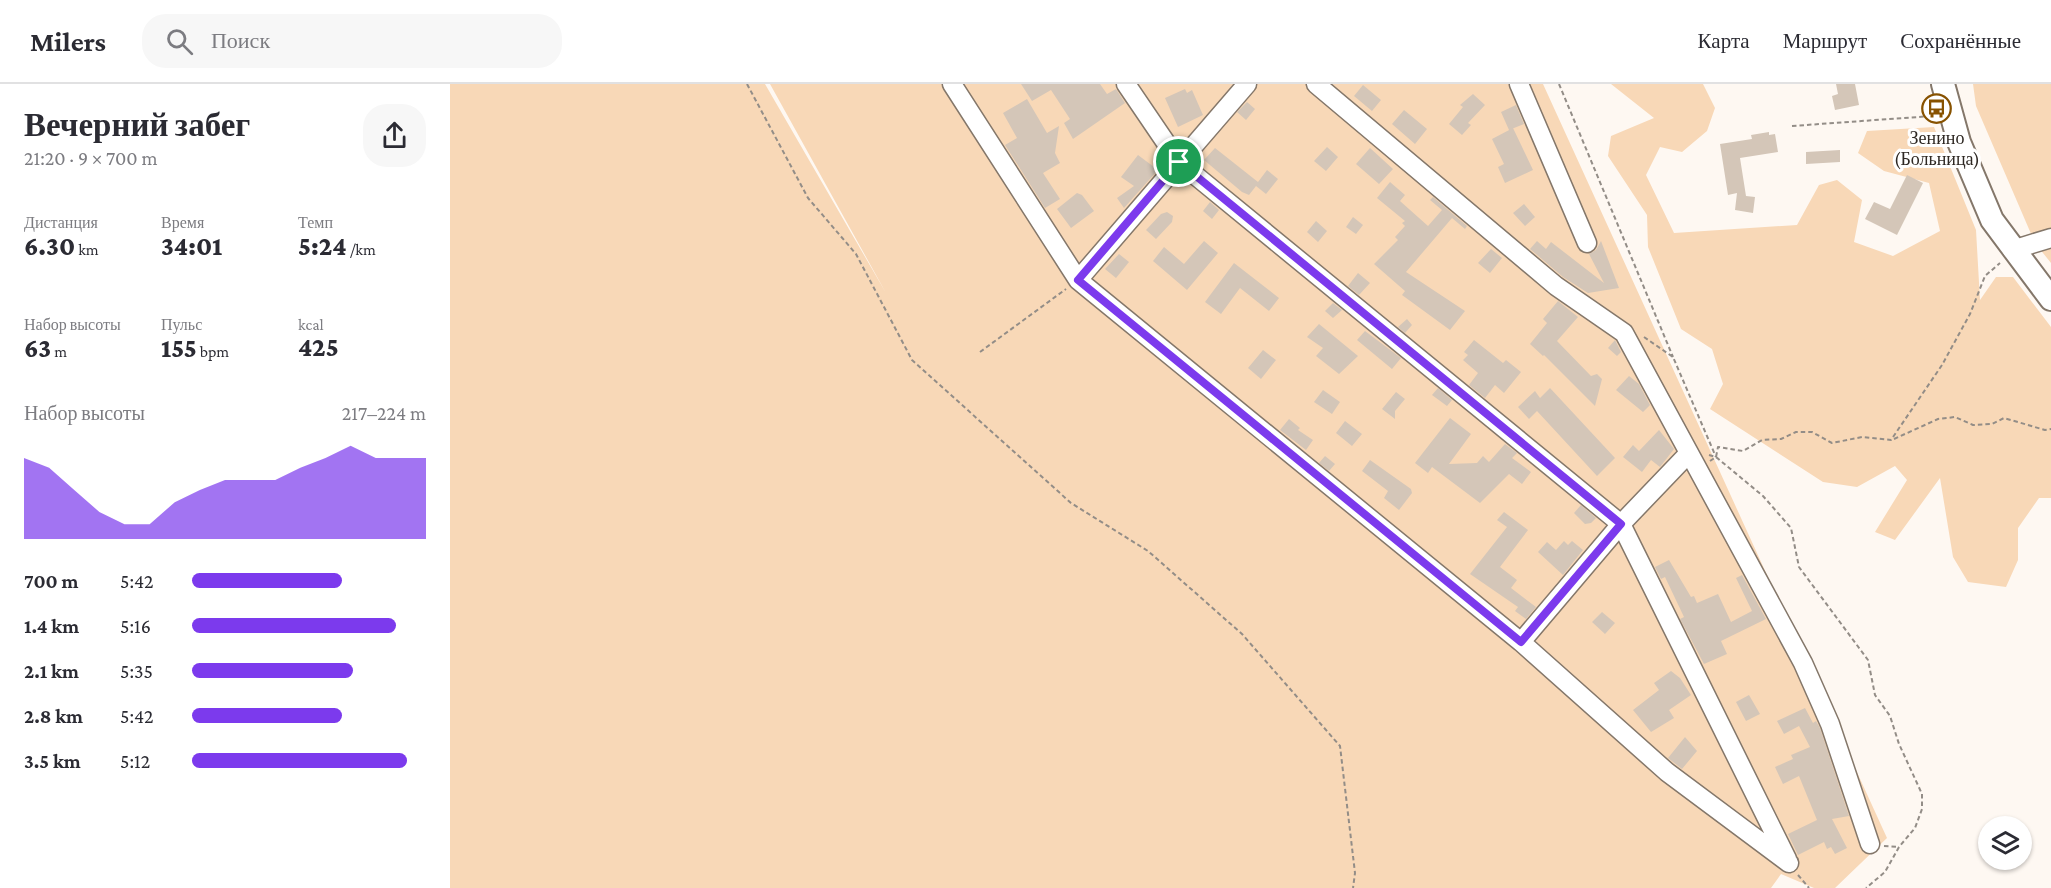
<!DOCTYPE html>
<html lang="ru">
<head>
<meta charset="utf-8">
<style>
	:root { --surface:#fff; --page:#f7f7f7; --text:#2b2b33; --muted:#7c7c81; --line:#e1e1e2; --accent:#7c3aed }
	body { margin:0; font-family:"Crimson Pro",serif; background:var(--page); color:var(--text); height:100vh; display:flex; flex-direction:column; font-size:22px; white-space:nowrap }
	* { box-sizing:border-box; margin:0 }
	p { font-size:20px; color:var(--muted) }
	.icon { flex:none; width:33px; height:33px; fill:none; stroke:currentColor; stroke-width:2; stroke-linecap:round; stroke-linejoin:round }
	.map { position:relative; flex:1; overflow:hidden }
	.details { display:flex; flex-direction:column; background:var(--surface); width:450px }
	.details>* { flex:none }
	.fabs { position:absolute; left:1528px; top:732px; display:grid; gap:12px }
	.fabs a { display:grid; place-items:center; width:54px; height:54px; border-radius:50%; background:var(--surface); box-shadow:0 2px 4px #0004; font-size:30px }
	.pin { position:absolute; display:grid; place-items:center; width:51px; height:51px; color:#fff; margin:-26px; border:3px solid #fff; border-radius:50%; box-shadow:0 2px 6px #0007 }
	.round { display:grid; place-items:center; flex:none; width:63px; height:63px; border-radius:24px; background:var(--page) }
	.overview { display:flex; align-items:center; justify-content:space-between; height:102px; padding:0 24px }
	h1 { font-size:33px; font-weight:800; line-height:45px }
	.figures { display:grid; grid-template-columns:repeat(3,1fr); gap:9px; height:102px; padding:6px 24px }
	.figures div { display:grid; align-content:center }
	.figures b { font-size:26px; font-weight:800 }
	.figures small { font-size:16px; font-weight:400 }
	.figures p { font-size:16px }
	.chart { height:168px; padding:12px 24px }
	.chart p { display:flex; justify-content:space-between }
	.chart svg { width:100%; height:108px; margin-top:6px; fill:var(--accent); opacity:.7 }
	ul { padding:0 24px; list-style:none; font-size:20px }
	li { display:grid; grid-template-columns:96px 72px 1fr; align-items:center; height:45px }
	li i { height:15px; border-radius:8px; background:var(--accent) }
	header { display:flex; align-items:center; gap:36px; box-sizing:border-box; height:84px; padding:0 30px; background:var(--surface); border-bottom:2px solid var(--line) }
	header strong { font-size:28px }
	nav { display:flex; gap:33px; margin-inline-start:auto; font-size:21px }
	.search { width:420px; height:54px; background:var(--page); display:flex; align-items:center; gap:15px; box-sizing:border-box; padding:0 21px; border-radius:24px; color:var(--muted); font-size:22px }
	main { display:flex; flex:1; min-height:0 }
	.map>svg:first-child { display:block }
	.green { fill:#f8d8b7 }
	.building { fill:#d4c6b8 }
	.lines { fill:none; stroke-linecap:round; stroke-linejoin:round }
	.minor-casing { stroke:#84776a; stroke-width:21 }
	.major-casing { stroke:#84776a; stroke-width:26 }
	.path { stroke:#938d87; stroke-width:2; stroke-dasharray:4.5 3; stroke-linecap:butt }
	.minor { stroke:#fff; stroke-width:18 }
	.major { stroke:#fff; stroke-width:22 }
	.route-casing { stroke:#fff; stroke-width:12 }
	.route { stroke:#7c3aed; stroke-width:8 }
	.labels { text-anchor:middle; stroke-width:6; stroke-linejoin:round; paint-order:stroke }
	.poi-label { font-size:18px; fill:#2e2823; stroke:#fff }
</style>
</head>
<body>
<header>
<strong>Milers</strong>
<div class="search"><svg class="icon" aria-label="search" viewBox="0 0 24 24"><circle cx="10" cy="10" r="6"/><path d="M15 15l6 6"/></svg>Поиск</div>
<nav><a>Карта</a><a>Маршрут</a><a>Сохранённые</a></nav>
</header>
<main>
<section class="details">
<div class="overview"><div><h1>Вечерний забег</h1><p>21:20 · 9 × 700 m</p></div><a class="round"><svg class="icon" aria-label="share" viewBox="0 0 24 24"><path d="M12 15V3M7 8l5-5 5 5M5 13v7h14v-7"/></svg></a></div>
<div class="figures">
<div><p>Дистанция</p><b>6.30<small> km</small></b></div>
<div><p>Время</p><b>34:01</b></div>
<div><p>Темп</p><b>5:24<small> /km</small></b></div>
</div>
<div class="figures">
<div><p>Набор высоты</p><b>63<small> m</small></b></div>
<div><p>Пульс</p><b>155<small> bpm</small></b></div>
<div><p>kcal</p><b>425</b></div>
</div>
<div class="chart"><p><span>Набор высоты</span>217–224 m</p>
<svg viewBox="0 0 160 44" preserveAspectRatio="none"><path d="M0 44V11L10 15L20 24L30 33L40 38L50 38L60 29L70 24L80 20L90 20L100 20L110 15L120 11L130 6L140 11L150 11L160 11V44z"/></svg>
</div>
<ul>
<li><b>700 m</b>5:42<i style="width:64%"></i></li>
<li><b>1.4 km</b>5:16<i style="width:87%"></i></li>
<li><b>2.1 km</b>5:35<i style="width:69%"></i></li>
<li><b>2.8 km</b>5:42<i style="width:64%"></i></li>
<li><b>3.5 km</b>5:12<i style="width:92%"></i></li>
</ul>
</section>
<div class="map">
<svg width="1601" height="804" viewBox="0 0 1601 804">
	<rect width="100%" height="100%" fill="#fef8f2"/>
	<path class="green" d="M0,0H315L436,209L320,0H1093L1437,754L1385,804H1364L1331,790L1321,804H0Z
		M1161,0H1253L1265,24L1257,47L1232,68L1210,63L1196,91L1224,149L1347,141L1369,101L1387,96L1412,116L1404,158L1443,172L1490,147L1479,99L1434,87L1408,69L1417,47L1484,43L1526,146L1530,216L1546,193H1563L1601,243V414H1589L1568,444V476L1556,503L1518,498L1503,473L1490,394L1445,456L1425,448L1457,396L1445,382L1407,403L1373,398L1260,325L1273,300L1262,265L1231,245L1198,163L1197,131L1158,72L1161,52L1204,34Z
		M1523,0H1601V179L1585,159L1526,22Z"/>
	<path class="building" d="M571,0H650L657,10L666,5L675,19L623,55L614,39L620,35L601,6L582,17Z
		M1386,0H1405L1409,21L1385,26L1382,12L1388,10Z
		M913,1L931,16L922,27L904,12Z
		M735,5L737,9L742,6L753,31L728,43L715,14Z
		M1023,10L1035,21L1018,39L1021,41L1012,51L999,40L1013,23L1010,21Z
		M577,15L597,49L609,42L605,69L610,79L593,89L610,115L595,124L555,61L567,54L553,29Z
		M797,18L805,25L796,36L787,28Z
		M1066,21L1074,40L1059,46L1051,28Z
		M954,26L977,45L965,60L942,40Z
		M1063,44L1083,86L1055,99L1048,83L1054,80L1042,55Z
		M1319,48V51L1325,50L1328,68L1290,74L1296,112L1305,113L1303,129L1285,126L1287,109L1278,111L1270,60L1302,55L1301,51Z
		M877,63L888,73L876,87L864,77Z
		M765,64L808,98L817,86L828,95L816,110L806,102L799,111L792,108L754,76Z
		M920,64L943,85L929,100L906,80Z
		M1390,66V78L1356,80V68Z
		M688,71L708,86L674,124L667,114L684,102L671,93Z
		M1457,91L1473,99L1447,151L1415,135L1424,118L1440,125Z
		M940,98L955,111L950,117L978,142L992,126L980,116L983,113L1017,142L1015,145L1002,134L956,188L1015,227L1000,246L952,211L955,207L924,180L948,156L945,153L955,142L952,139L955,137L927,114Z
		M627,109L632,111L644,127L621,144L607,125Z
		M760,118L769,126L762,135L753,127Z
		M1074,120L1085,133L1075,142L1063,129Z
		M717,128L723,132L722,138L706,155L696,146L711,130Z
		M903,133L913,141L906,150L896,143Z
		M866,137L877,147L868,158L857,148Z
		M754,157L768,169L737,206L703,177L714,163L734,180Z
		M1087,157L1096,165L1101,158L1154,199L1139,170L1146,166L1151,157L1169,204L1138,209L1113,193L1080,165Z
		M1041,165L1052,174L1040,189L1028,179Z
		M669,170L679,178L666,194L655,185Z
		M784,179L829,214L819,227L790,204L771,230L755,218Z
		M908,189L920,199L909,211L898,202Z
		M1108,217L1128,233L1107,257L1141,292L1147,290L1152,295L1145,322L1094,271L1093,272L1080,260L1097,239L1093,235Z
		M883,219L892,226L883,234L875,227Z
		M957,235L962,241L955,249L948,243Z
		M869,240L908,272L889,290L866,272L873,264L857,253Z
		M915,247L951,274L942,285L907,256Z
		M1024,256L1053,279L1056,276L1071,288L1054,309L1045,301L1035,314L1019,301L1028,289L1013,276L1018,271L1014,268Z
		M1165,256L1171,268L1167,272L1158,264Z
		M813,266L826,276L811,295L798,284Z
		M1179,292L1189,300L1200,321L1193,328L1166,306Z
		M988,304L1002,316L997,322L982,311Z
		M1100,304L1165,374L1147,392L1087,327L1079,335L1068,323L1085,307L1090,314Z
		M873,306L890,318L882,330L864,318Z
		M946,308L955,315L945,327V335L932,325Z
		M1000,334L1021,350L999,380L1027,379L1033,372L1039,378L1055,360L1067,369L1062,374L1081,388L1072,400L1059,390L1030,419L982,383L978,389L965,379Z
		M839,335L850,344L848,346L863,356L856,366L830,346Z
		M895,337L912,350L902,362L886,349Z
		M1209,346L1224,365L1210,383L1201,376L1192,388L1173,373L1183,361L1189,367Z
		M875,372L885,380L879,387L869,379Z
		M920,376L961,405L962,409L949,426L934,414L938,407L912,387Z
		M1131,421L1146,434L1141,439L1135,440L1124,429Z
		M1054,428L1078,446L1050,483L1067,496L1061,504L1086,523L1076,535L1065,527L1068,523L1020,490L1057,443L1047,436Z
		M1114,457L1118,461L1122,457L1133,466L1113,491L1088,468L1097,458L1106,466Z
		M1219,476L1241,513L1244,512L1247,519L1268,510L1281,538L1302,527L1286,494L1292,491L1316,535L1271,557L1277,570L1254,580L1230,535L1234,533L1215,493L1211,495L1205,483Z
		M1152,528L1165,539L1155,550L1142,538Z
		M1221,587L1230,594L1241,611L1219,626L1224,634L1201,648L1183,626L1209,606L1204,599Z
		M1299,611L1310,630L1296,637L1286,618Z
		M1355,624L1363,639L1366,637L1370,644L1399,732L1382,735L1397,764L1385,770L1381,763L1377,765L1374,758L1348,771L1338,750L1367,736L1349,692L1333,700L1325,683L1343,675L1341,671L1360,663L1349,642L1334,650L1327,637Z
		M1235,653L1247,667L1232,685L1218,674Z"/>
	<g class="lines">
		<defs>
			<path id="minor" d="M502,0L628,196L1071,558L1217,688L1339,779
				M676,0L729,78L1171,440L1337,775
				M866,0L1106,202L1174,249L1353,579L1380,640L1420,760
				M1069,0L1137,159
				M1562,166L1601,154
				M628,196L797,0
				M1071,558L1171,440L1239,369"/>
			<path id="major" d="M1493,0L1509,58L1542,136L1601,215"/>
		</defs>
		<use href="#minor" class="minor-casing"/>
		<use href="#major" class="major-casing"/>
		<path class="path" d="M297,0L358,114L406,170L462,276L621,419L698,467L792,550L890,662L905,789L903,804
			M1109,0L1223,273
			M1342,42L1482,32
			M1194,253L1223,273L1266,373
			M530,268L616,205
			M1444,355L1488,335L1505,333L1523,341L1542,340L1554,334L1595,346L1601,345
			M1259,371L1266,373L1313,412L1341,444L1349,483L1418,576L1425,611L1440,632L1449,660L1472,710V725L1465,744L1449,763L1435,788L1416,804
			M1260,377L1266,373L1268,363L1293,367L1312,356L1331,355L1346,348H1362L1382,359L1412,353L1441,356L1492,281L1520,230L1535,192L1550,179
			M1434,762L1449,763
			M1348,791L1359,804"/>
		<use href="#minor" class="minor"/>
		<use href="#major" class="major"/>
	</g>
	<g class="lines">
		<defs>
			<path id="route" d="M729,78L1171,440L1071,558L628,196Z"/>
		</defs>
		<use href="#route" class="route-casing"/>
		<use href="#route" class="route"/>
	</g>
	<defs>
		<symbol id="bus-ring" viewBox="-11 -11 22 22"><circle r="9.5" fill="#fff" stroke="#875200" stroke-width="1.5"/><path d="M-5-6H5V4H4V6H2V4H-2V6H-4V4H-5ZM-3.5-4V0h7V-4ZM-3.5 1.2v1.5H-2V1.2ZM2 1.2v1.5H3.5V1.2Z" fill="#875200"/></symbol>
	</defs>
	<g fill-rule="evenodd">
		<use href="#bus-ring" x="1470" y="8" width="33" height="33"/>
	</g>
	<g class="labels">
		<g class="poi-label">
			<text x="1487" y="60">Зенино<tspan x="1487" dy="21">(Больница)</tspan></text>
		</g>
	</g>
</svg>
<div class="fabs">
<a><svg class="icon" aria-label="layers" viewBox="0 0 24 24"><path d="M12 4l9 5-9 5-9-5zM3 14l9 5 9-5"/></svg></a>
</div>
<div class="pin" style="left:729px;top:78px;background:#1e9e55"><svg class="icon" aria-label="arrive" viewBox="0 0 24 24"><path d="M6 21V4h12l-3 4 3 4H6"/></svg></div>
</div>
</main>
</body>
</html>
